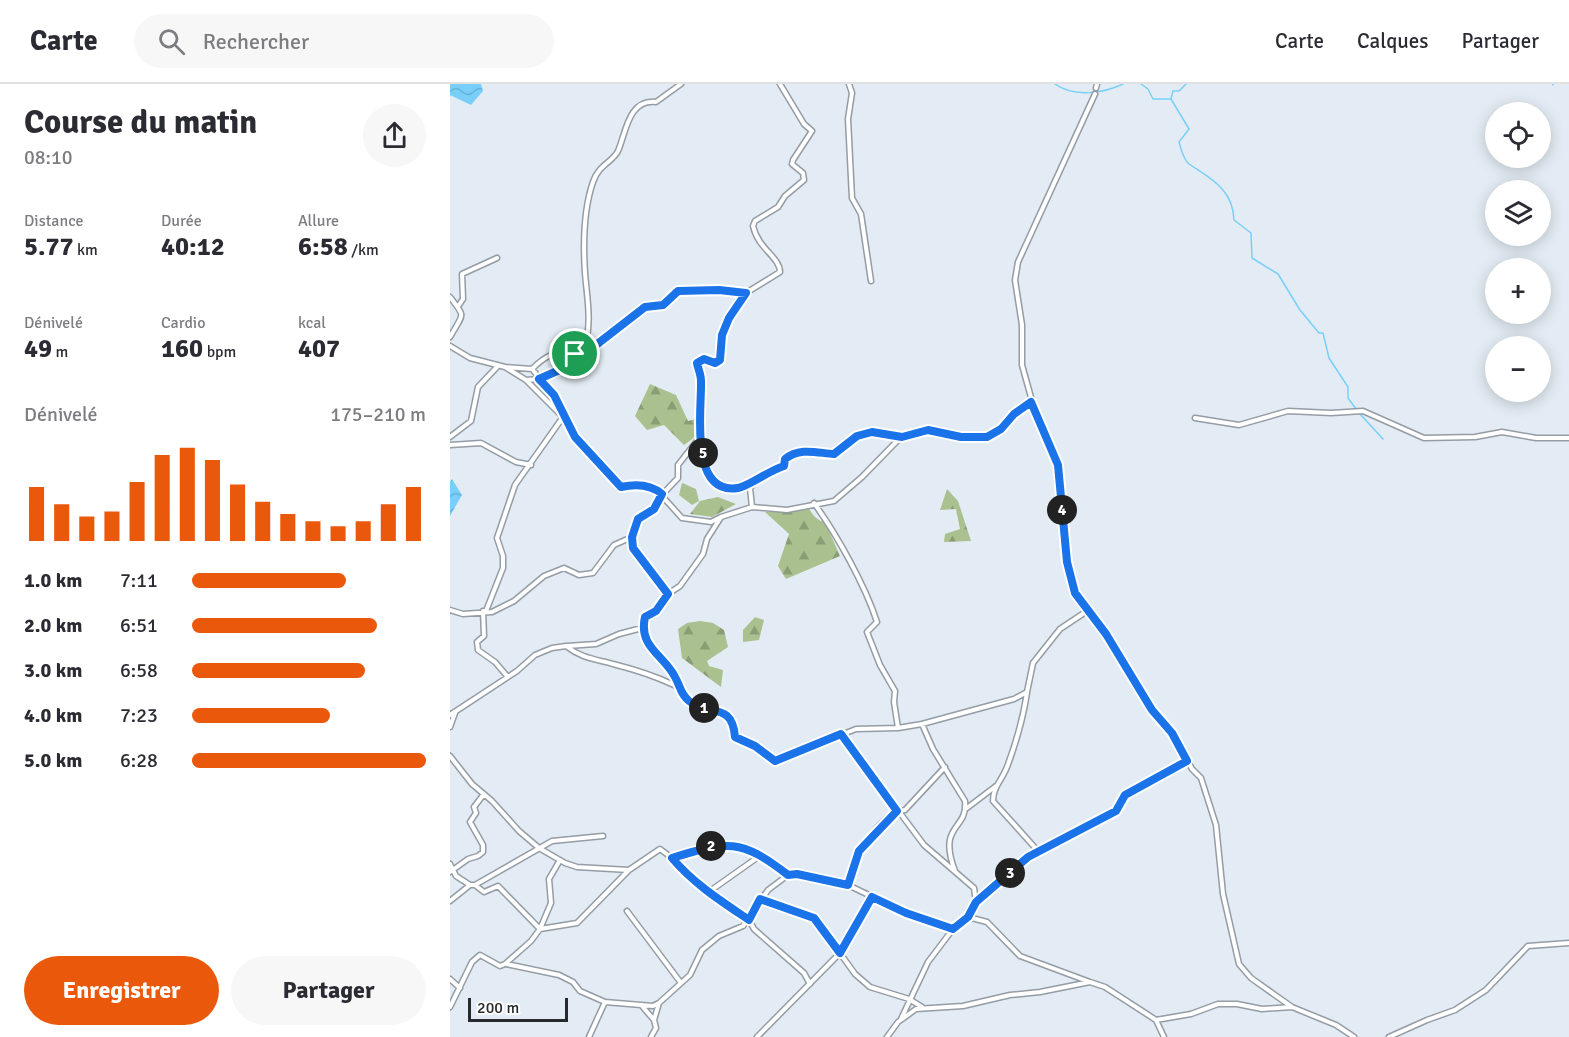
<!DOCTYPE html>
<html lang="fr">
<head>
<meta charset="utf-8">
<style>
	:root { --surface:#fff; --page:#f7f7f7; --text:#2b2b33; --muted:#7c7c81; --line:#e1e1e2; --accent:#ea580c }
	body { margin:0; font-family:Signika,sans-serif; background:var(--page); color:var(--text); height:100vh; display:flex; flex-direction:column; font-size:22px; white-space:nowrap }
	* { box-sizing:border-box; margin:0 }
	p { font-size:20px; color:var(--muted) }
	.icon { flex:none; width:33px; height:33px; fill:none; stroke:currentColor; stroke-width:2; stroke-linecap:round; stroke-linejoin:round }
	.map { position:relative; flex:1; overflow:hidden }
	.panel { display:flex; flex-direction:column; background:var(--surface); width:450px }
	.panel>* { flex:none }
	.fabs { position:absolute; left:1035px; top:18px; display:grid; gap:12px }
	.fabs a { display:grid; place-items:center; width:66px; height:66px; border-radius:50%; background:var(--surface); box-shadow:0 3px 15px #0003; font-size:30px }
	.scale { position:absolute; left:18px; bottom:15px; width:100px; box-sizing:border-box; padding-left:6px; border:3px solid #272a2d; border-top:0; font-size:16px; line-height:21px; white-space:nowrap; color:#272a2d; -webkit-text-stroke:4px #fff; paint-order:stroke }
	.pin { position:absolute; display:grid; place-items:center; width:51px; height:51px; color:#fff; margin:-26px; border:3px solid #fff; border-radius:50%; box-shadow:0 2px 6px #0007 }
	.km { position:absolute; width:30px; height:30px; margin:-15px; border-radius:50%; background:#222; color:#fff; font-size:16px; line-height:30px; text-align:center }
	.round { display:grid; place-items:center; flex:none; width:63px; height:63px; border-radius:32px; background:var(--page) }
	.summary { display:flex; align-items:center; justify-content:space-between; height:102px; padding:0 24px }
	h1 { font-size:33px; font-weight:700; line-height:45px }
	.stats { display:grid; grid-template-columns:repeat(3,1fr); gap:9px; height:102px; padding:6px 24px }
	.stats div { display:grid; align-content:center }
	.stats b { font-size:26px; font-weight:700 }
	.stats small { font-size:16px; font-weight:400 }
	.stats p { font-size:16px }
	.chart { height:168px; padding:12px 24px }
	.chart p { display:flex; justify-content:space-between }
	.chart svg { width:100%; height:108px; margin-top:6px; stroke:var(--accent); stroke-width:6 }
	.button { display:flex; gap:12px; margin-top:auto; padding:12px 24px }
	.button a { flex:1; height:69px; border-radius:36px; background:var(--accent); color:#fff; font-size:24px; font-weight:700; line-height:69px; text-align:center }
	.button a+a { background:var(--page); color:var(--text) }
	ul { padding:0 24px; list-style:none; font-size:20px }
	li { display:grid; grid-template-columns:96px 72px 1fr; align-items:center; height:45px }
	li i { height:15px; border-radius:8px; background:var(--accent) }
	header { display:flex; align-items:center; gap:36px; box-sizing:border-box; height:84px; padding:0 30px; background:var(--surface); border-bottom:2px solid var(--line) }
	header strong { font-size:28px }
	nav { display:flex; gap:33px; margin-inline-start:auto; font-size:21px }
	.search { width:420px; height:54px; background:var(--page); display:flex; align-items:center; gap:15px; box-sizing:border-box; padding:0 21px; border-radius:33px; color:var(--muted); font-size:22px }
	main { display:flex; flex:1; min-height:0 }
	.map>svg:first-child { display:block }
	.forest { fill:url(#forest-firs) }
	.water { fill:url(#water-waves) }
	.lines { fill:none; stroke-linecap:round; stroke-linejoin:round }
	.stream { stroke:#79cffa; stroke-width:1.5 }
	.minor-casing { stroke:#949ca4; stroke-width:7 }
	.minor { stroke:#fff; stroke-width:4 }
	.route-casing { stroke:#fff; stroke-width:12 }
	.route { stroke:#1a73e8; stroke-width:8 }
</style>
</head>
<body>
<header>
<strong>Carte</strong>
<div class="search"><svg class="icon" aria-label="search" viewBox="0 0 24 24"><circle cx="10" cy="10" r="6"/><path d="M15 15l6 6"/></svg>Rechercher</div>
<nav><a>Carte</a><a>Calques</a><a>Partager</a></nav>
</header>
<main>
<section class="panel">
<div class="summary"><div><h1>Course du matin</h1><p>08:10</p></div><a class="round"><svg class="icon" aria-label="share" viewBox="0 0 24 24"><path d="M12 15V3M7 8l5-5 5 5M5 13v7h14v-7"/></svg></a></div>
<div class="stats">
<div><p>Distance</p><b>5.77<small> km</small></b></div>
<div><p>Durée</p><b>40:12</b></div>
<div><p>Allure</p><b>6:58<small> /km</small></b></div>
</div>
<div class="stats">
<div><p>Dénivelé</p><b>49<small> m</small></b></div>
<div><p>Cardio</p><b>160<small> bpm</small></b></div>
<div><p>kcal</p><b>407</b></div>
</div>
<div class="chart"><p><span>Dénivelé</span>175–210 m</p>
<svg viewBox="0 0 160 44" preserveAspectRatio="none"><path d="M5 44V22M15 44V29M25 44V34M35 44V32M45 44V20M55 44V9M65 44V6M75 44V11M85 44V21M95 44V28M105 44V33M115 44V36M125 44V38M135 44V36M145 44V29M155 44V22"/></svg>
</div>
<ul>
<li><b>1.0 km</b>7:11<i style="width:66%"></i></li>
<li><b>2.0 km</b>6:51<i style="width:79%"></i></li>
<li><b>3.0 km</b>6:58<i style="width:74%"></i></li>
<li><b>4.0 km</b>7:23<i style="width:59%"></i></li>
<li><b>5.0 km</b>6:28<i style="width:100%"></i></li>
</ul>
<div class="button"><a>Enregistrer</a><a>Partager</a></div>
</section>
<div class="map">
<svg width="1119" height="953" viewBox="0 0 1119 953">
	<defs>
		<pattern id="forest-firs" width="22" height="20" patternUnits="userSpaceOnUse" patternTransform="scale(1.5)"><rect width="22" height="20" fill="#aac18f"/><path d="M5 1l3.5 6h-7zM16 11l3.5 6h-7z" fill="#8a9d75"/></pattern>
		<pattern id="water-waves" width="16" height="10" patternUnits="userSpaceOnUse" patternTransform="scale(1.5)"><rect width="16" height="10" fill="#79cffa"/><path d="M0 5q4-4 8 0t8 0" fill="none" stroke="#69b2d7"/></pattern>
	</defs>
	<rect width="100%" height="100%" fill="#e3ecf4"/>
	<path class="forest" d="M200,300L226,311L238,337L249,334C253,348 245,353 234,361L214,341L197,346L185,332Z
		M232,399L246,405L249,417L242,421L229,411Z
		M497,405L508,417L521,457L494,458L495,450L510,445L506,425L490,426Z
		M268,413L286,420L262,433L240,430L250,417Z
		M358,421C360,429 367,437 375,438L390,472L336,495L328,482L339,450L315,428H337Z
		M305,533L314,536L309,556L293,558V546Z
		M250,537L263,539L274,546L278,563L257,577L259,582L273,586L271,603L232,574L228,545L237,539Z"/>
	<path class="water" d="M0,0H31L33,7L21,21L0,11Z
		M2,395L12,411L0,432V398Z"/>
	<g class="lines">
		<path class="stream" d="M605,0C624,14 654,9 673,0
			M691,0L698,5L703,15H721L723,7H729L736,0
			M1103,1V0
			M721,15L739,45L729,58C731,65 733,75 739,80C761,95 783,105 784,136L801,149L802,174L828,190L850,226L869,249H873L879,274L898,303V314L906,325
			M910,330L933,355"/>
		<defs>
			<path id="minor" d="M399,0L402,9L398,35L402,114L411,130L421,197
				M646,4L647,0
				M645,10L568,178L565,196L572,241V281L589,342L608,380L617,478L625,509L656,550L702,626L722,649L742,685L751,694L766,741L773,810L789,880L801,894L842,923
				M296,209L279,234L272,251L270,276L265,279L254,275L247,279C248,285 251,290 251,297C252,325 238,411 288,404C293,403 299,398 304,395
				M0,213C16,234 14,228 0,253
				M9,221L13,215L12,190L47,174
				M0,262L20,274L55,283L76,296L121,341L125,353L171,403C206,397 210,411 232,434L261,438L271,433
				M55,283L82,285C95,272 107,265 125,270L135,262C142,237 137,214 135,189C133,159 133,127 143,98C149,80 163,78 168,67C176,49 178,15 206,18L231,0
				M76,296L89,295L114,284L125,270L146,261L195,223L213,221L228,207L269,206L296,209L330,188C330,173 308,165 303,142L305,137L328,123L335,112L354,96L353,89L342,80L343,76L362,47L354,40L330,0
				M745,334L789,341L838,327L881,329L913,327L974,354L1025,353L1052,348L1086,354H1119
				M0,353L21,337L28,303L47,283
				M0,361L31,359L66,378L81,381
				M364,419C387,451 415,501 427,538L417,548L430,581L445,607L444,618L448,644
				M302,423L337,426L384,417L412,393L451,353
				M182,453L183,464L218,510
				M0,526L13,530L42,528L64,517L94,492L114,484L129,491L143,489L164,461L182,453L188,435L204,425L208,415L228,394V381L250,353
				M192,544L209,575L226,593L227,602
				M117,562L146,560L169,550L192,544L195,533L206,527L218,510L230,502L253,470L257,455L271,433L302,423L300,404L308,394L334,382L335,375C350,363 367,369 384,370L407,352L422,348L452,353L478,346L511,353H537L551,345L564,330L581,318
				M57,592L45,578L28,566L27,558L34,552L33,527H36L53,484V472L47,454L65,401L113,333L104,311L82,285
				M577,609C573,635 566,659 557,683C552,696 543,703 543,717L588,767
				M0,631L67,587L85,571L102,564L116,562C131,574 145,575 163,580C183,585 205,592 224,601C233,605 237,616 247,622C262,629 269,624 284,639L285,653L305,662L325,677L406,645L448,644L472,640L564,615L577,608L583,579L610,545L637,527
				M472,640L483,665L515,717C518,747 487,739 505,787
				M0,643L5,629
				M391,650L474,761L524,804L526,818L518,833
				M0,672L22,700L42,717L69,747L89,764L115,779L127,783L179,786L210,765L222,774C278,757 290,754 338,791
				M517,724L546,702
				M222,774L249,803L260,807L275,822L299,836L304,845L354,889L360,900
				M0,780L6,792L20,801
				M0,788L18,775L28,772L33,768V761L20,738L26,729L24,723L34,710
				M25,801L34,808L48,802L90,845L101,819L99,795L110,776
				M398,801C404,776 428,729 455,726L495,683
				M260,807L311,771
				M310,815L364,833L405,890L420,903L459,915L472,923
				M0,817L20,801H25L102,757L153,752
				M526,818L578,773L666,727L675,711L737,677
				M177,827L231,899
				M56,880L109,891L123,898L130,907L155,918L203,922L209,919
				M0,895L10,904
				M192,922L204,936
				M0,923L22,878L30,871L50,882L55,880L81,857L90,845L127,839L179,786
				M451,935L478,878L503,845
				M706,936L714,953
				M139,953L155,918
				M201,953L206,944L204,936L209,919L240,891L252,866L269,852L293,842L318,806L338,791L347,790L398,801L456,829L503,845L518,833L537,838L570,872L640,898
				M307,953L390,869L422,813
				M437,953L448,938L466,925L513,922L560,911L590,908L640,898L655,903L706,936L741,930L768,920H787L812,925L842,923L886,941L904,953
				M939,953L977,936L1005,926L1036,906L1078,862L1119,859"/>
		</defs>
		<use href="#minor" class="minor-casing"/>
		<use href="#minor" class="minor"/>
	</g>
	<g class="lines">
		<defs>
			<path id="route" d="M269,206L296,209L279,234L272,251L270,276L265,279L254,275L247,279C248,285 251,290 251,297C252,324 238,412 288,404C299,402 320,386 334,382L335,375C350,363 367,369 384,370L407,352L422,348L452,353L478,346L511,353H537L551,345L564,330L581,318L608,381L617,478L625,509L656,550L702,626L722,649L737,677L675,711L666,727L578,773L526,818L518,833L503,845L456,829L422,813L390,869L364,834L310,815L299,836C271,817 244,800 222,774C278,757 290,754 338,791L347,790L398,801L409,767L447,727L391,650L325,677L305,662L285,653C282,617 259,633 239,617C230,610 230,601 225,593C214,571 188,563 195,533L206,527L218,510L183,464L182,453L188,435L204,425L212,410C200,400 185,400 171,403L125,353L104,311L89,295L114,284L125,270L146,261L195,223L213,221L228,207Z"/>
		</defs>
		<use href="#route" class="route-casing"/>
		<use href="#route" class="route"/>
	</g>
</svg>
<div class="fabs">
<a><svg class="icon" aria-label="locate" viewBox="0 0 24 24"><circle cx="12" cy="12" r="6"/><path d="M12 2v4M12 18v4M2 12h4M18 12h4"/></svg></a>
<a><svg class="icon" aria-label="layers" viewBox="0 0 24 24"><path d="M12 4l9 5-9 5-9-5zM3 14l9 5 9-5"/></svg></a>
<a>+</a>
<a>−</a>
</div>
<div class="scale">200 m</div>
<div class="pin" style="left:125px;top:270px;background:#1e9e55"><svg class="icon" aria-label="arrive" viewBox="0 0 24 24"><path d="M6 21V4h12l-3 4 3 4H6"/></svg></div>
<b class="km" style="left:254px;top:624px">1</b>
<b class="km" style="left:261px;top:762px">2</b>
<b class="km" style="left:560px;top:789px">3</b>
<b class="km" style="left:612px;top:426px">4</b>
<b class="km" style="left:253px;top:369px">5</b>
</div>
</main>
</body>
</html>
